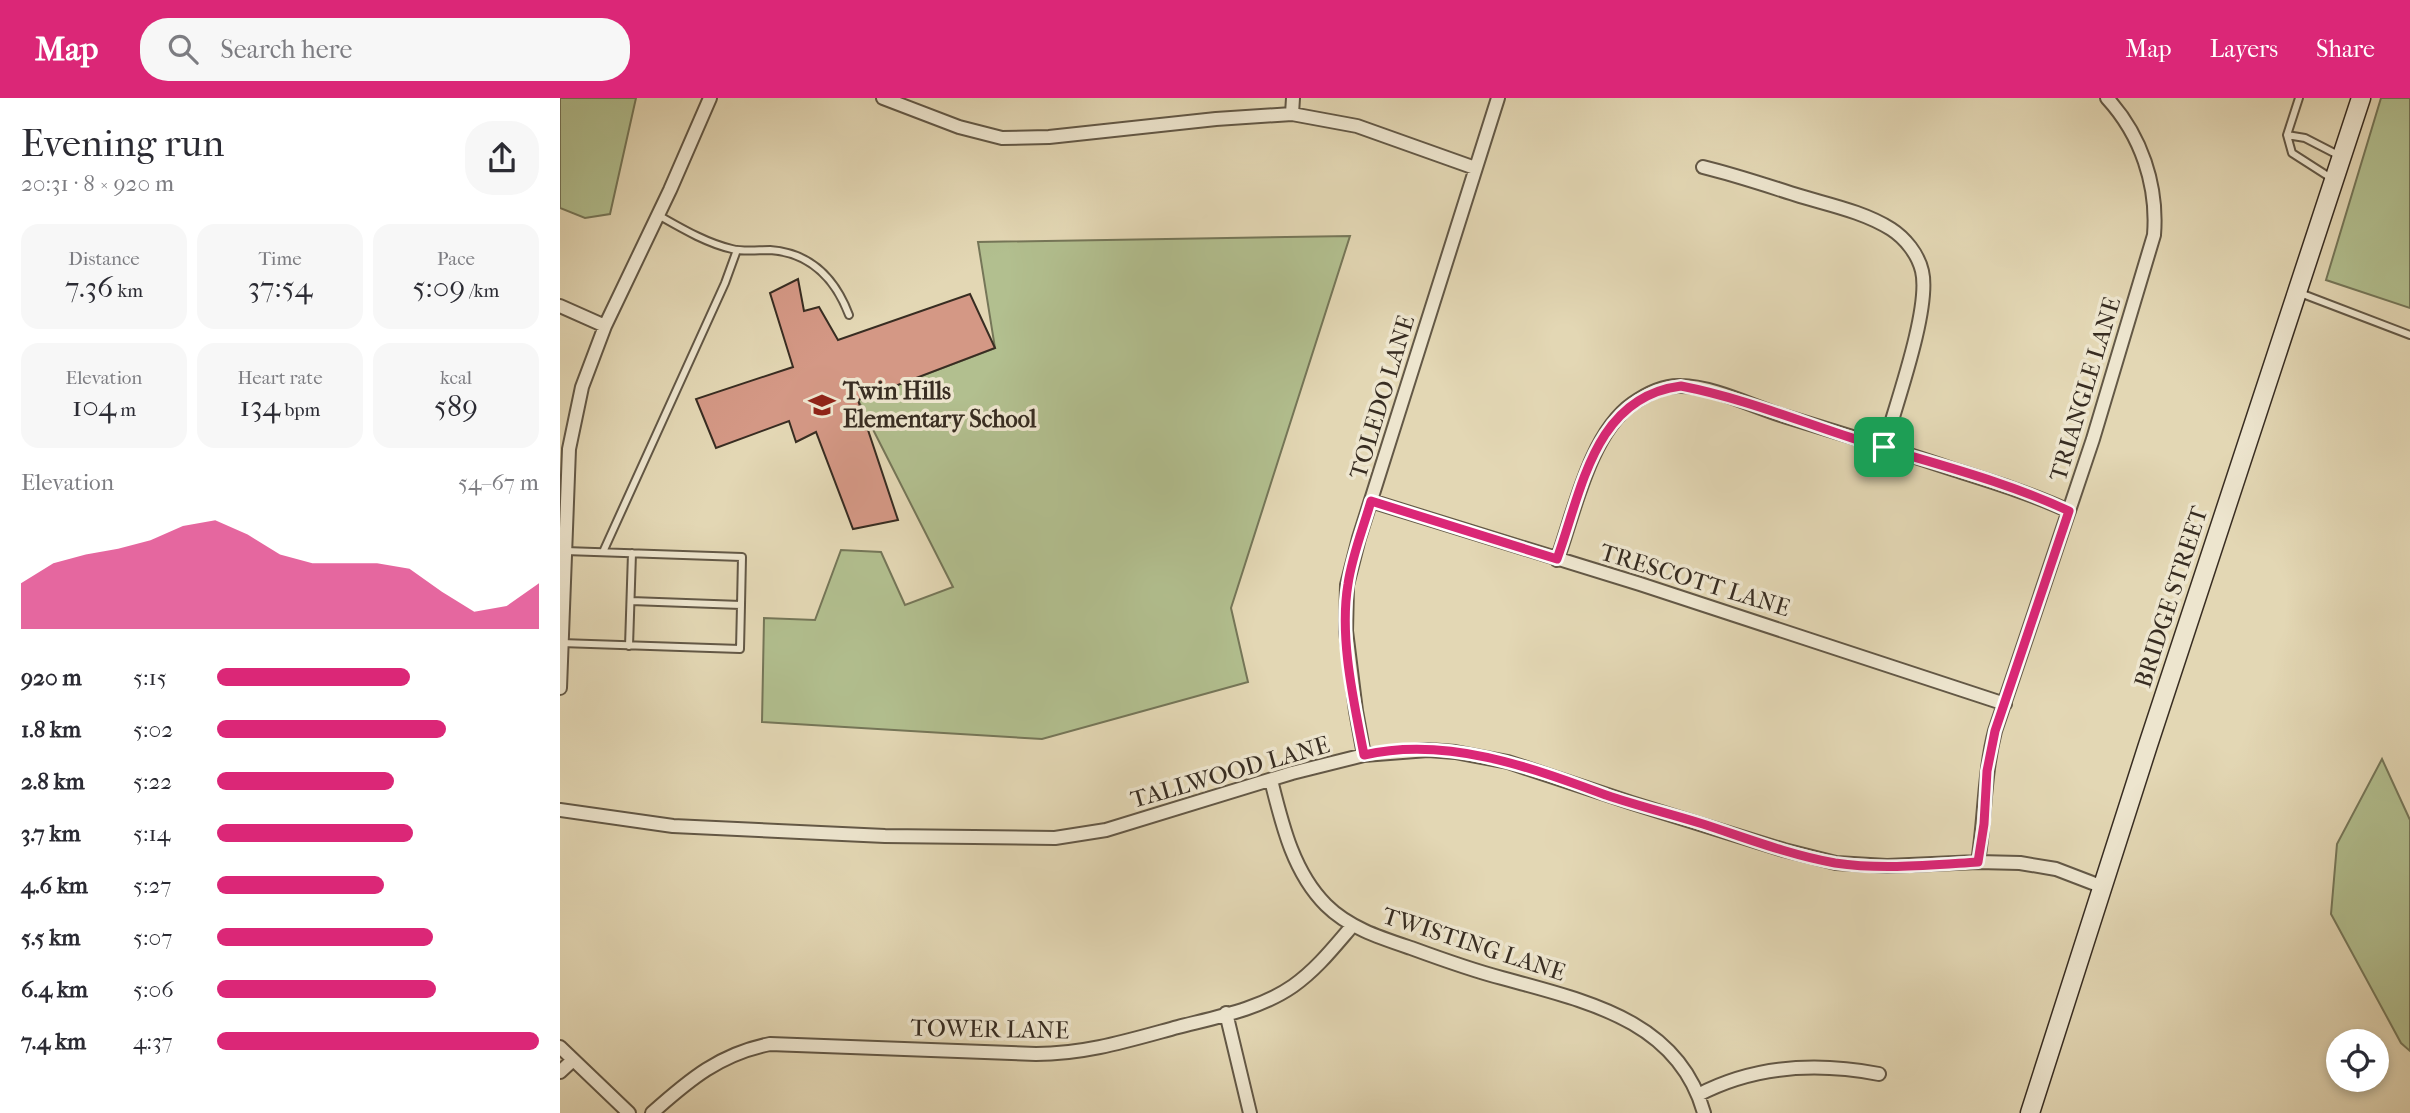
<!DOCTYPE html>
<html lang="en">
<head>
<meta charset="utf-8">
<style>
	:root { --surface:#fff; --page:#f7f7f7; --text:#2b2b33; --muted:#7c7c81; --accent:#db2777 }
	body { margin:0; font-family:"IM FELL French Canon",serif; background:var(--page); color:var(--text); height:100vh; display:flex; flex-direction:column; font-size:26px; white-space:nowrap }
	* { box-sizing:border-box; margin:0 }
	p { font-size:23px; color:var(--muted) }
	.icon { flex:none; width:38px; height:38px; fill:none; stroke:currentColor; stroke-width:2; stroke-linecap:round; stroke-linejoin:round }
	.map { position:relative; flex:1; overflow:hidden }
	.side { display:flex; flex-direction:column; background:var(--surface); width:560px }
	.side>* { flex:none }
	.controls { position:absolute; left:1766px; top:931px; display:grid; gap:14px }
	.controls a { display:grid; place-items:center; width:63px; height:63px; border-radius:50%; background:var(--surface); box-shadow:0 4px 10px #0003; font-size:35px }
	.pin { position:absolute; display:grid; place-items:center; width:60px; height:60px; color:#fff; margin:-30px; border-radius:14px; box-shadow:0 4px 10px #0006 }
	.round { display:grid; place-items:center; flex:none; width:74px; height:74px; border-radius:28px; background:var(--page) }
	.headline { display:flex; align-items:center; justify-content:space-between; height:119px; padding:0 21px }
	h1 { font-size:38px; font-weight:600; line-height:52px }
	.metrics { display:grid; grid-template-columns:repeat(3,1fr); gap:10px; height:119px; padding:7px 21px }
	.metrics div { display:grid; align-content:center; border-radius:18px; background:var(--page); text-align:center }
	.metrics b { font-size:30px; font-weight:600 }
	.metrics small { font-size:19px; font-weight:400 }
	.metrics p { font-size:19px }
	.chart { height:196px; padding:14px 21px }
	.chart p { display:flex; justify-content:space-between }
	.chart svg { width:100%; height:126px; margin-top:7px; fill:var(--accent); opacity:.7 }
	ul { padding:0 21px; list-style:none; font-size:23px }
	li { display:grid; grid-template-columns:112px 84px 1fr; align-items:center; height:52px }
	li i { height:18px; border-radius:9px; background:var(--accent) }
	header { display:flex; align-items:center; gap:42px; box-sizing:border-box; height:98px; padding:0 35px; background:var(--accent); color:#fff }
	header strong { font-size:33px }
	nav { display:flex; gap:38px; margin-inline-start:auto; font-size:24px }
	.search { width:490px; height:63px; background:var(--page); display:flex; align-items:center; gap:18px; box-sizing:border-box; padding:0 24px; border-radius:28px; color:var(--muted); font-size:26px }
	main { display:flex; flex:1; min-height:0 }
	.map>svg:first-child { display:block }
	.green { fill:#b2bf8f; stroke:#757658; stroke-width:2 }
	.building { fill:#d49885; stroke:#382d22; stroke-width:2 }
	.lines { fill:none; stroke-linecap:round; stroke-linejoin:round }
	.lane-casing { stroke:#635846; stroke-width:10 }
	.street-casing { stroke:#635846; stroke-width:16 }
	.secondary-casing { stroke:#382d22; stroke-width:21 }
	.lane { stroke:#ede5ce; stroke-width:6 }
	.street { stroke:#ede5ce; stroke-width:12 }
	.secondary { stroke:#ede5ce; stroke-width:18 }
	.route-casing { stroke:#fff; stroke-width:14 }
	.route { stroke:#db2777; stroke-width:9 }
	.labels { text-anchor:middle; stroke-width:7; stroke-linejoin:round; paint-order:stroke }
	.street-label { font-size:24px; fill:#382d22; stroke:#ede5ce }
	.poi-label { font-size:24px; font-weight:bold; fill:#382d22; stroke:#ede5ce; text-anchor:start }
</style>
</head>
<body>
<header>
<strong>Map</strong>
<div class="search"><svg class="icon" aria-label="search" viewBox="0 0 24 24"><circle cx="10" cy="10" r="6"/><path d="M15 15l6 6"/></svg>Search here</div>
<nav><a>Map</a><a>Layers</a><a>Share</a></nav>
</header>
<main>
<section class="side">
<div class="headline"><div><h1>Evening run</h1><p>20:31 · 8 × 920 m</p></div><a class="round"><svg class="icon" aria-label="share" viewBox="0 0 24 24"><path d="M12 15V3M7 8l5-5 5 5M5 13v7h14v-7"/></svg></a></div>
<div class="metrics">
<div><p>Distance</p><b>7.36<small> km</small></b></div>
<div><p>Time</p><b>37:54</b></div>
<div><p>Pace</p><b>5:09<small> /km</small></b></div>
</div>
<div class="metrics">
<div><p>Elevation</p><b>104<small> m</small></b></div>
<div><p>Heart rate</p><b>134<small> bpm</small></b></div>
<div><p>kcal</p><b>589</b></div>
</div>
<div class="chart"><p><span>Elevation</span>54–67 m</p>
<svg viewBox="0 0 160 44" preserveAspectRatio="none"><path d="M0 44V28L10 21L20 18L30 16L40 13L50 8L60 6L70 11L80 18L90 21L100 21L110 21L120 23L130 31L140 38L150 36L160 28V44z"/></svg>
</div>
<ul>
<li><b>920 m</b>5:15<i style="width:60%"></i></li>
<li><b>1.8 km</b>5:02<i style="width:71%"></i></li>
<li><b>2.8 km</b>5:22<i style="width:55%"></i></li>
<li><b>3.7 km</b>5:14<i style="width:61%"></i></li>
<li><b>4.6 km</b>5:27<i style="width:52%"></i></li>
<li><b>5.5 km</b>5:07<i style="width:67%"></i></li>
<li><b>6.4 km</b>5:06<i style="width:68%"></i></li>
<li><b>7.4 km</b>4:37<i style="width:100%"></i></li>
</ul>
</section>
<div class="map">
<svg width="1850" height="1015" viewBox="0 0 1850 1015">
	<rect width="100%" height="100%" fill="#e3d7b4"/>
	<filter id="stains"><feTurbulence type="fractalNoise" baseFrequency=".00286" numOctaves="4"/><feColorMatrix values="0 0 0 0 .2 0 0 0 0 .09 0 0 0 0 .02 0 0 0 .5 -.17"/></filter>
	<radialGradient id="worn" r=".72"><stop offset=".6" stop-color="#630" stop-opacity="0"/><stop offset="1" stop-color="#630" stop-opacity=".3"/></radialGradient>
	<path class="green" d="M0,0H76L50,116L25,120L0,110Z
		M1821,0H1850V210L1766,182Z
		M790,138L671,510L688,584L482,641L202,624L204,520L255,522L281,452L321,454L345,507L393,489L298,302L435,250L418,144Z
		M1822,661L1850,722V953L1841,945L1771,816L1777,746Z"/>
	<path class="building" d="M238,181L244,213L259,209L278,242L410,196L435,250L298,302L338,422L293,431L256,334L236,344L229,323L156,350L136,301L233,269L210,195Z"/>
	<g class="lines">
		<defs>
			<path id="lane" d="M1727,37L1739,0
				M1771,80L1732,55L1727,37L1745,40L1780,58
				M98,117C121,130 146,145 172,151C184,154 198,152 210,152C251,155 275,180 289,217
				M1740,195L1850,237
				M5,453L182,459L181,507L71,503
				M43,454L165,185L177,152
				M1,545L180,551L181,507
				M69,548L72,455"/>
			<path id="street" d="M323,0L399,29L442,40L489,39L656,21L732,16L797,28L915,70
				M732,16L733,0
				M1143,69C1176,77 1208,88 1240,98C1270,107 1304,114 1331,131C1345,140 1358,156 1362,173C1371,210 1335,309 1324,349
				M0,208L45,228
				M811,403L1080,486L1445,606
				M997,462C1014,415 1030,336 1072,306C1086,296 1103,287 1121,288C1153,288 1196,310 1227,319C1283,336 1339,353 1395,372C1433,384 1472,396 1509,413
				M0,590L9,351L22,289L45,228L110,92L150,0
				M804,657L796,613L786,533L787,487L799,440L938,0
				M711,682C722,726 733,774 766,807C789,830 821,840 851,850C881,861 911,872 942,880C1024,903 1118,921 1144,1015
				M0,712L113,728L325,738L495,740L546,732L732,675L804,657L868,652L895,654L948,664L1072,705L1224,752L1276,765L1327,768L1418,764L1460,765L1496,771L1543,789
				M1418,764C1425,720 1424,676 1435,633L1533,341L1594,137C1598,87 1581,37 1547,0
				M666,915L690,1015
				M0,949L69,1015
				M0,974L13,962
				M1138,997C1195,967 1256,964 1319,976
				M92,1015C130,981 160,956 210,946L476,956C526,956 570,942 618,929C657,919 700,911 733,888C757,871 774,849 793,827"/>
			<path id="secondary" d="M1470,1015L1588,647L1801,0"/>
		</defs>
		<use href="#lane" class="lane-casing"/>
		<use href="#street" class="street-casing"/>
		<use href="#secondary" class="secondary-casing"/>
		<use href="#lane" class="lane"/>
		<use href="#street" class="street"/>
		<use href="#secondary" class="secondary"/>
	</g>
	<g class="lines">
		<defs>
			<path id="route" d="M1121,288C1183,300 1241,324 1301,343C1371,365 1443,382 1509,413L1435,633L1427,673L1424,726L1418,764C1371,767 1322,772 1275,765C1230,757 1186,740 1143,726C1111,716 1078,708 1046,697C970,669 886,638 804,657C794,604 779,540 788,486C792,458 803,431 811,403L997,461C1022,392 1034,299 1121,288Z"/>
		</defs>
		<use href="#route" class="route-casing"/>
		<use href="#route" class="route"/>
	</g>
	<defs>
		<symbol id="school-bare" viewBox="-9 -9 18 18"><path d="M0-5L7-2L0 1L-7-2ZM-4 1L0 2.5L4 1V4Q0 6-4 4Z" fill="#8f2418" stroke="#ede5ce" stroke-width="2.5" paint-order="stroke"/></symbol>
	</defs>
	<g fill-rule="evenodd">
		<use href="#school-bare" x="243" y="288" width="38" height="38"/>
	</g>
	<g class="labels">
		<g class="street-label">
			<text transform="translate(1525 291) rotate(-73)" y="8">TRIANGLE LANE</text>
			<text transform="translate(822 299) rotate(-73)" y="8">TOLEDO LANE</text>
			<text transform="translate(1135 482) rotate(17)" y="8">TRESCOTT LANE</text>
			<text transform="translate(1611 499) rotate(-72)" y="8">BRIDGE STREET</text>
			<text transform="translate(670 674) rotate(-16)" y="8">TALLWOOD LANE</text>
			<text transform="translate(914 846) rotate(18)" y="8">TWISTING LANE</text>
			<text transform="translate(430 931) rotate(1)" y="8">TOWER LANE</text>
		</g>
		<g class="poi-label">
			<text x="283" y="301">Twin Hills<tspan x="283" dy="28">Elementary School</tspan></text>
		</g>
	</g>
	<rect width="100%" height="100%" filter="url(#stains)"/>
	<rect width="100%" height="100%" fill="url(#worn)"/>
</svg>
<div class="controls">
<a><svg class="icon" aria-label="locate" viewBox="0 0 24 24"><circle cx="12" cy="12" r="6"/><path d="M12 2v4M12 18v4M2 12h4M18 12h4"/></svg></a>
</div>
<div class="pin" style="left:1324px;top:349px;background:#1e9e55"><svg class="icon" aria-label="arrive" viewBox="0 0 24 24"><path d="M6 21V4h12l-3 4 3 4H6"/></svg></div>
</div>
</main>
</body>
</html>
